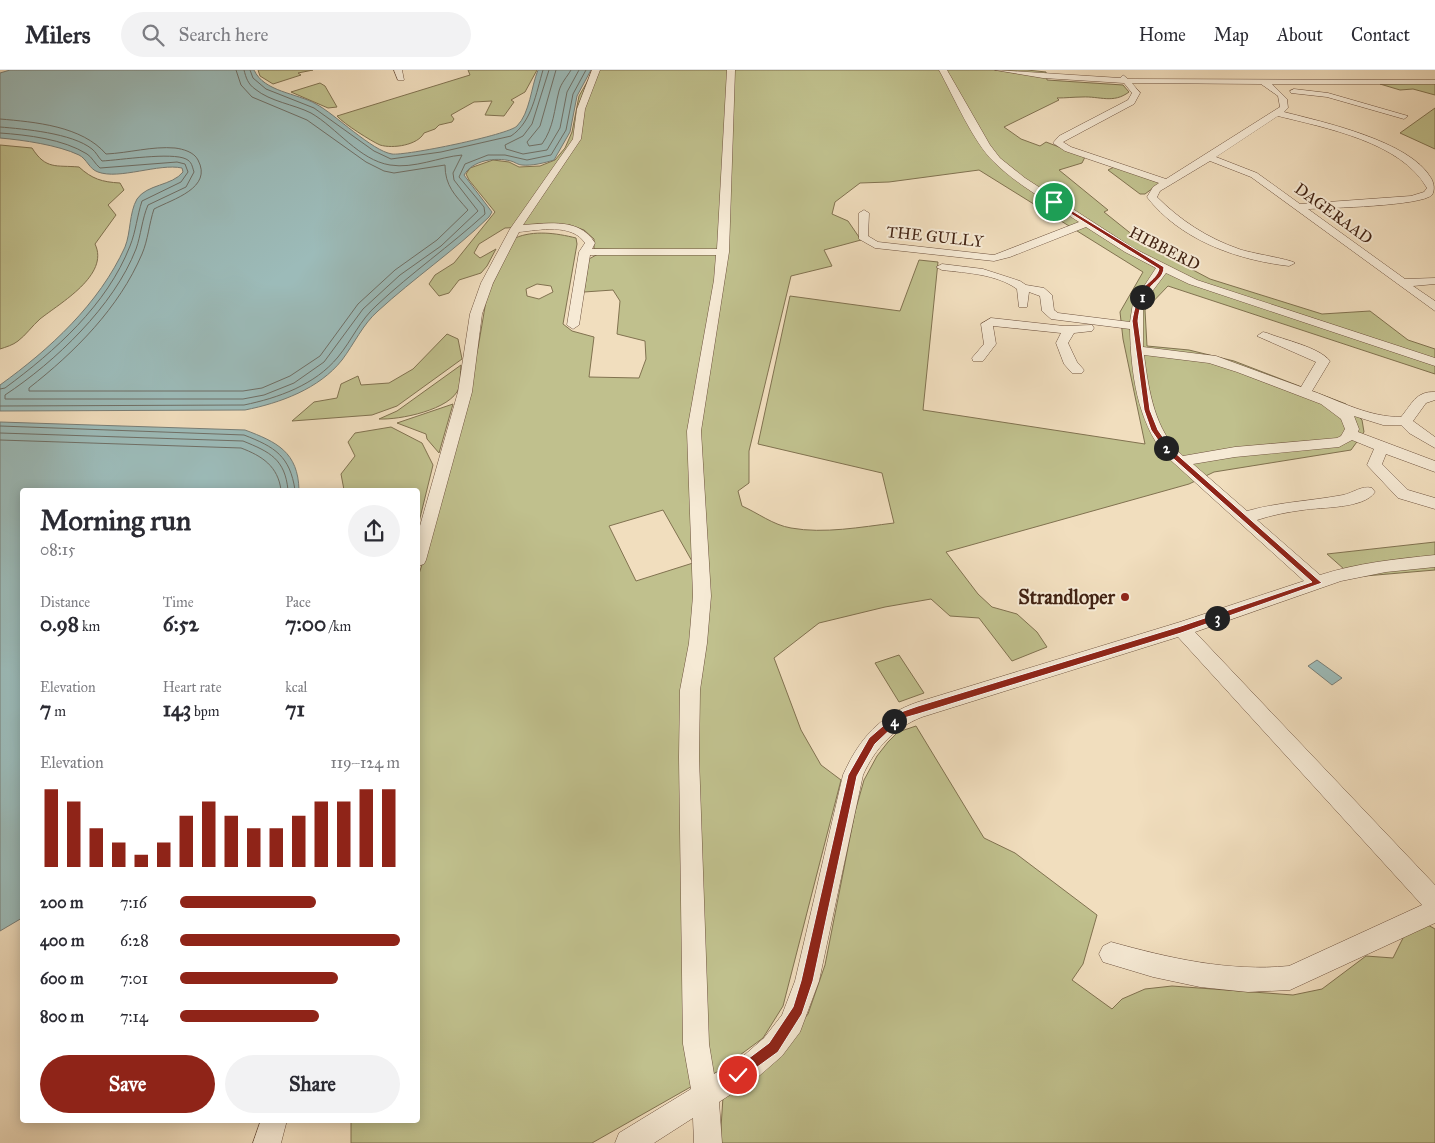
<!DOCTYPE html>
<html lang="en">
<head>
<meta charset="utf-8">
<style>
	:root { --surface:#fff; --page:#f2f2f3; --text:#2b2b33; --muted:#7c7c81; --line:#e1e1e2; --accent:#8f2418 }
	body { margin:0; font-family:"IM FELL Great Primer",serif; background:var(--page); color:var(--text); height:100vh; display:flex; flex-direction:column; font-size:19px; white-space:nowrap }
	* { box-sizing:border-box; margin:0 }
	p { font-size:16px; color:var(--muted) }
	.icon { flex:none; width:28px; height:28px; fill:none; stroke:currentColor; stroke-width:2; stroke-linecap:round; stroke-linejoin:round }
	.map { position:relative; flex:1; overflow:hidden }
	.drawer { position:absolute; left:20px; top:418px; width:400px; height:635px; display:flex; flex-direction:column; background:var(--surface); border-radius:5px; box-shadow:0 2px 12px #0003 }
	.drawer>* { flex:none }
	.pin { position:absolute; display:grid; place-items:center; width:42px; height:42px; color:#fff; margin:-21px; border:2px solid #fff; border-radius:50%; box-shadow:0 1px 5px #0007 }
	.km { position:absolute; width:25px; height:25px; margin:-12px; border-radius:50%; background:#222; color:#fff; font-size:14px; line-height:25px; text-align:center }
	.round { display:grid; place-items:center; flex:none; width:52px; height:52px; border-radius:26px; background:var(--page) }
	.overview { display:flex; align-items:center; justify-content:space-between; height:85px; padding:0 20px }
	h1 { font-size:28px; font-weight:700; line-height:38px }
	.figures { display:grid; grid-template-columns:repeat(3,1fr); gap:8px; height:85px; padding:5px 20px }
	.figures div { display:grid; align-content:center }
	.figures b { font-size:21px; font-weight:700 }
	.figures small { font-size:14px; font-weight:400 }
	.figures p { font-size:14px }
	.chart { height:140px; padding:10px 20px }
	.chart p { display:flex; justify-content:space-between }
	.chart svg { width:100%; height:90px; margin-top:5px; stroke:var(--accent); stroke-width:6 }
	.action { display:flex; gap:10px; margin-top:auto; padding:10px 20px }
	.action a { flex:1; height:58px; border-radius:30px; background:var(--accent); color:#fff; font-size:20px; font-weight:700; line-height:58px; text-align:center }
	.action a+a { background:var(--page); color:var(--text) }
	ul { padding:0 20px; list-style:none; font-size:16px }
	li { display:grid; grid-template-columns:80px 60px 1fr; align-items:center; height:38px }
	li i { height:12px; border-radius:6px; background:var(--accent) }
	header { display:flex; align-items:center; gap:30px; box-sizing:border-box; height:70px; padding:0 25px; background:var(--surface); border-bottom:1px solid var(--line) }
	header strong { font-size:24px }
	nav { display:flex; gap:28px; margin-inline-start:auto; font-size:18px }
	.search { width:350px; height:45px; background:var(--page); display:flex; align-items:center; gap:12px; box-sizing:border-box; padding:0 18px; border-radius:28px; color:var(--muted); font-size:19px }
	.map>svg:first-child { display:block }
	.green { fill:#c0c08d; stroke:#817250; fill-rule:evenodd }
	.water { fill:#9cbbb9; stroke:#787e77 }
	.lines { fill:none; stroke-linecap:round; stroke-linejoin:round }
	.shore { stroke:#6f6f66; stroke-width:1 }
	.minor-casing { stroke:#6e523e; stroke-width:1 }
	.minor { fill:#f6ead5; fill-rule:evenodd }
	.route { fill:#8f2418; stroke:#fff }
	.poi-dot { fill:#8f2418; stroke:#f6ead5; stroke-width:2 }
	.labels { text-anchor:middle; stroke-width:4; stroke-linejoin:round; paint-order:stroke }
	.far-street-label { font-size:16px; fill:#422313; stroke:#f6ead5 }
	.poi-label { font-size:20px; font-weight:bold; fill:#422313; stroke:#f6ead5; text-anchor:end }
</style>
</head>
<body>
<header>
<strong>Milers</strong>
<div class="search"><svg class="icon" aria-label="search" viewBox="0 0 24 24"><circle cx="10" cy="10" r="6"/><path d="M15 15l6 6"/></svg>Search here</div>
<nav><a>Home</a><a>Map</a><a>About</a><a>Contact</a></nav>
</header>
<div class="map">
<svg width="1435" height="1073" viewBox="0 0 1435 1073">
	<rect width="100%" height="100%" fill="#f1debe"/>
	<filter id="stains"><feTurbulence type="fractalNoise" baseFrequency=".004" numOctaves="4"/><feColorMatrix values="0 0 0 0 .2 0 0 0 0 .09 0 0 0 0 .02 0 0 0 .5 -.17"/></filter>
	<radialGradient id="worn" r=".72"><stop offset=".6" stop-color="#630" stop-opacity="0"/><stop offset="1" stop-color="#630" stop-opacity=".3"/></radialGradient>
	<path class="green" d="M258,0H313L298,3L301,5L273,14L260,6Z
		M468,0H537L525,22L511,30L514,32L504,46L485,45L492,31L474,32L451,45L454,49L452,52L439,55L435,59L424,63C418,75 393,79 380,75C371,71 344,54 337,46L470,5Z
		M594,0H1027L1046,2L1047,10L1123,15L1129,22C1113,34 1100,26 1082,27C1074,27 1066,28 1057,28L1059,30L1004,57L1021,69L1040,76L1046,72L1085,87L1082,93L1059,100L1108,140L1104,142L1144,174L1210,209L1322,244L1370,241L1408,270L1435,279V304L1168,216L1145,240L1147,276L1189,280L1234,291L1346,334L1362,350L1364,362L1351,380L1214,402L1189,414L946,482L978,524L992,537L1017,544L1037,562L1047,577L1012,591L979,548L950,546L931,529L885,537L819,553L774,588L801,660L821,695L841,710L783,936L763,968L717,1002L592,1073H351V1050H418V507L428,476L478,278L487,225L515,168C534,160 556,163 576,168L577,174L563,254L572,261L594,267L589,307L639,308L646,289L645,271L617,264L620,231L613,220L584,222L589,189L598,184L649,180L594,179V169L584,160L570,155L505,158L479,174L474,183L480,188L496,179L487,196L481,203L459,210L449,223L439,226L429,214L435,205L454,193L495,142L469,110L466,104L470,98L493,90L509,92L519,97L540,96L555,90L565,78L572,62L579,26ZM979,100L1143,202L1120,242L1123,269L1145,374L923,340L938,192L919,190L900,241L790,226L758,374L882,403L894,453C861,457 824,464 791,458C773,455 758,443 742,436L738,421L749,413V381L791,206L832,196L824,180L861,170L848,151L832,144L835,132L860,113L889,112ZM537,214L551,216L553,222L539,229L527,226L526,219ZM663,440L693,493L636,511L609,456Z
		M320,13L325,16L337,37L328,38L291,22Z
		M1435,13V25L1413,19L1400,20L1380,14Z
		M1435,38V79L1400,63Z
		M0,75L32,78C46,100 56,95 79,97C92,109 102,112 120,113L124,120L108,135L116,145L95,174C110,205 60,233 40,249C32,256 26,265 18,271C13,275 6,277 0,279Z
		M1114,97L1161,112L1145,124H1140L1108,100Z
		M447,264L458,269L462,289L397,336L372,345L292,351L314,332L337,328L341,314L358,306L361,315L389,313L413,299Z
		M461,295C460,302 461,311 459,318C451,340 399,350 379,349L397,341Z
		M453,334L439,383L427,369L426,364L397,353Z
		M391,357L422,373L433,395L418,456V420H344L341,404L355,386L348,372L355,363Z
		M1435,472V500L1353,507L1327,484Z
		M899,585L924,623L899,632L875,593Z
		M916,656L984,768L1015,783L1097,845L1083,894L1072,910L1112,939L1122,929L1145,919L1172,916L1293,925L1322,919L1366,886L1393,888L1405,864L1428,855L1435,859V1073H720L723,1027L772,990L808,944L825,895L855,742L864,710L877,686L888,672L898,662Z"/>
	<path class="water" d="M10,0H254C264,22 297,23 316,34C335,44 372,81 392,84C405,86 508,65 517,56C530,43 531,17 538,0H591L577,26L570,62L554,90C544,93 532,96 522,95C518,95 515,92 511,91C495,87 473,90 464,105L492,142L489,147C454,181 414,208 378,241C363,254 354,274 342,290C319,319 280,333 245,340L0,341V315C50,279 99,234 125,177C131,162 129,143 137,129C147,114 172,116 183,102L182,98C159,93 119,110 98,102C89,99 87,89 79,85C58,75 23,70 0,68V3Z
		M0,352L245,360C277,372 298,382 299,420H22V848L0,861Z
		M1317,590L1342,608L1332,615L1308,596Z"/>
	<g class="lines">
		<path class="shore" d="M250,0L253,8L266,19L314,38L374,81L391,89L441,82L511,66C532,52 536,23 543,0
			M549,0L532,54L523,66L505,75L506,79L523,84L547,80L560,58L567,22L579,0
			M556,0L540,56L527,72L529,76L542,74C554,57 554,40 559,21C561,13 567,7 571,0
			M0,49C35,52 82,56 106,84C129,83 152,76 175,78C183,79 194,82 198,90C213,118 173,129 154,139C149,154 148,170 142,184C119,238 75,282 29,318V321H243L262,318L290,306L320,286L358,234L395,200L437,170L468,140C455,125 445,116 445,95L394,103L384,101L366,92L307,50L252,27L241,15L236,0
			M0,57C24,59 72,63 92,79C96,82 98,87 102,91C120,90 172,82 186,89C192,92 192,96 194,102L186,117L148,135C142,149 141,165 136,179C114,236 55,292 5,325V329H243L264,325L294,313L324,292L363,239L400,205L441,176L478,141L454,110L453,103L462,85C439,87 414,99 390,95C359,90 337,58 311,43C293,34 271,32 255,19C248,14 246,8 244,0
			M0,63C28,65 63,69 87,84C92,87 95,94 100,98L177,92L185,94L188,102L181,112L142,131C137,146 136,161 130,176C107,235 55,281 5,318L0,319
			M0,336L244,335C278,328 315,315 338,287C352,270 360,250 377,235C411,203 450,176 485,144L484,137L459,107L465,94L488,85H505L527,90L551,85L566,60L573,24L586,0
			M0,356L244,365C275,377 290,386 295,420
			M0,363L243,371C270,382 285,389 288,420
			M0,370L241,378C262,386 278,396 281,420"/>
		<defs>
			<path id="minor" d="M394,0H402L404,10H398Z
				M592,0H600L585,39L581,69L523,155C549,153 580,148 595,173L592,179H717L727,0H735L729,182L701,361L711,526L707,573L700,620L699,687L709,974L714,1004L741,988L764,968L782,945L795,911L843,705C859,669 880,645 918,632L1180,552L1304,511L1165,385C1137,350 1131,303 1130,259L1051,249L1042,241L1040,226L1029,222L1027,237H1019L1017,219C996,204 967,203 942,200L936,197L942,194L983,199L1020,211L1026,215L1044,218L1052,225L1054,240L1058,243L1130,252L1133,233L1156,198L1125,182L1086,157L1010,187L994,191L875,178L859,169V143L864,140L869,143L868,166L878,172L994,185L1079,152C1051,133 1018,116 994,92C973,72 954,27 939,0H947L990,75L1000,88L1025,108L1133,178L1197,210L1435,288V296L1189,214L1166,203L1148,227L1143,240V277L1216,286L1301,317L1316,292L1257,266L1263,262L1267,263C1284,270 1319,277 1330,291L1312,321C1342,332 1369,347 1401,347C1412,334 1416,321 1435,322V330L1426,333L1413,351L1435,367V378L1409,363L1401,355H1383L1354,346L1359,359L1358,362L1435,391V402L1386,384L1382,394L1408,420L1435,428V439L1398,428L1367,395L1374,379L1352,370L1339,377L1235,387L1193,394L1247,441C1279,432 1311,431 1343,425C1353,423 1362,415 1372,418L1375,422C1364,439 1321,437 1303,440C1288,442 1272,445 1257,450L1320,505C1357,493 1396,489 1435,485V497L1386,502L1341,511L1195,562L1435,815V853L1290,920L1248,922L1200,917L1153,907L1103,892L1099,884L1103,876L1111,872C1169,888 1229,902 1289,896L1422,835L1178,567L922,647C894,658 875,678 863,705L819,911L800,962L782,986L759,1006L719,1032L722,1073H694L693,1048L654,1073H615L619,1063L691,1019L683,974L679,687L680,620L689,573L693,526L687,361L714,210L716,185H590L579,255L573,259L567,255L579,182L585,173C572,153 539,160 519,162L493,213L482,244L472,322L426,490L424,494L418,496V463L458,322L470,244L481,213L510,159L573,69L577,39ZM1144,285L1209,293L1237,302L1321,334L1341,349L1345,359L1341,366L1337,368L1235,377L1183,386C1154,360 1149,321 1144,285Z
				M995,0L1120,8L1123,5L1128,9L1435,10V14H1272L1287,29L1288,38L1284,42C1323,52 1410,71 1431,108C1434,113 1435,120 1432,125C1421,136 1329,138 1308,139L1405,209L1435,208V214L1413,216L1435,231V241L1251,107L1210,91L1160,121L1157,127C1180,150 1207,168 1239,179C1249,183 1290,189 1295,193L1289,196C1237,190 1180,170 1147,127L1153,117L1159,113L1065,81L1053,73L1059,66L1128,30L1132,23L1124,13L1043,8ZM1132,13L1261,14L1278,26L1280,37L1166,109L1071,77L1063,72L1134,34L1140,23ZM1278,46C1326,58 1401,72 1427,118L1424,122L1411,126L1300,134L1257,103L1216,87Z
				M1294,19L1328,23L1408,46L1404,49L1327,27L1291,23L1290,21Z
				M991,248L1064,256L1092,255L1094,258L1092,261L1074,263L1068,273L1077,292L1084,300L1082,303H1072L1064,294L1056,273L1061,263L993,256L996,274L983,291H973L972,288L984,274L981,254Z
				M261,1050H287L281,1073H253Z"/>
		</defs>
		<use href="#minor" class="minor-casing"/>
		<use href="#minor" class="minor"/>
	</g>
	<path class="route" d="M1056,131L1164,197C1164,208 1154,211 1148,220C1142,228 1139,241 1138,251L1150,340L1158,360L1172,380L1322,513L1181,563L918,644L904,648L894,656L875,674L857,706L813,911L802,944L778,982L738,1011L733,1009L731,1005L733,1000L769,973L793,937L801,911L848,705L869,668L898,643L918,636L1181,556L1312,512L1167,383L1151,360L1144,340L1132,251C1134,240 1137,226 1144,217C1150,211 1157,207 1159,199L1052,132Z"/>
	<circle class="poi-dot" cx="1125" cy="527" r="5"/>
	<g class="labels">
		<g class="far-street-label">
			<text transform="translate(1334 143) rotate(36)" y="6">DAGERAAD</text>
			<text transform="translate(935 166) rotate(6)" y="6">THE GULLY</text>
			<text transform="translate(1165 178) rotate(27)" y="6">HIBBERD</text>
		</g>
		<g class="poi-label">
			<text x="1115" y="534">Strandloper</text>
		</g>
	</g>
	<rect width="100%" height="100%" filter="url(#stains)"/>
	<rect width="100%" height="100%" fill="url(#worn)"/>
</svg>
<div class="pin" style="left:1054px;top:132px;background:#1e9e55"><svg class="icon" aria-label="arrive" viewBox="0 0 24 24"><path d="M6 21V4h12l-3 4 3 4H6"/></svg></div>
<div class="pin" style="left:738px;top:1005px;background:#d93025"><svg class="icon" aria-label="check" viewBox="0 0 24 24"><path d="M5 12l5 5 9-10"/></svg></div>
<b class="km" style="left:1142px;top:227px">1</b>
<b class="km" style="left:1166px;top:378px">2</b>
<b class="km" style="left:1217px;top:548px">3</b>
<b class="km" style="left:894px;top:651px">4</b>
<section class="drawer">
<div class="overview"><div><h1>Morning run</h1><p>08:15</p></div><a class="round"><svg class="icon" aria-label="share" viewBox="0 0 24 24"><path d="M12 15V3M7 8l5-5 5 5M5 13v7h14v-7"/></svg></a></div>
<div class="figures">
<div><p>Distance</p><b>0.98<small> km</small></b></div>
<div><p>Time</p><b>6:52</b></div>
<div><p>Pace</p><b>7:00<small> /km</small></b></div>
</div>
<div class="figures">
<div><p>Elevation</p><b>7<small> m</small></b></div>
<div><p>Heart rate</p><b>143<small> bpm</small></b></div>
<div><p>kcal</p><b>71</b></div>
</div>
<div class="chart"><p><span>Elevation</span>119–124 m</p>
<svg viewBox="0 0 160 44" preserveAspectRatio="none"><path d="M5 44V6M15 44V12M25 44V25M35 44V32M45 44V38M55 44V32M65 44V19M75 44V12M85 44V19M95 44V25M105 44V25M115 44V19M125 44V12M135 44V12M145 44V6M155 44V6"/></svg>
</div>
<ul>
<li><b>200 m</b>7:16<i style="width:62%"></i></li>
<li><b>400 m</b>6:28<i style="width:100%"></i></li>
<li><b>600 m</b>7:01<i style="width:72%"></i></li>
<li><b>800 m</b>7:14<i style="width:63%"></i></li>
</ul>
<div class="action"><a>Save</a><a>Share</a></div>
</section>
</div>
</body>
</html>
